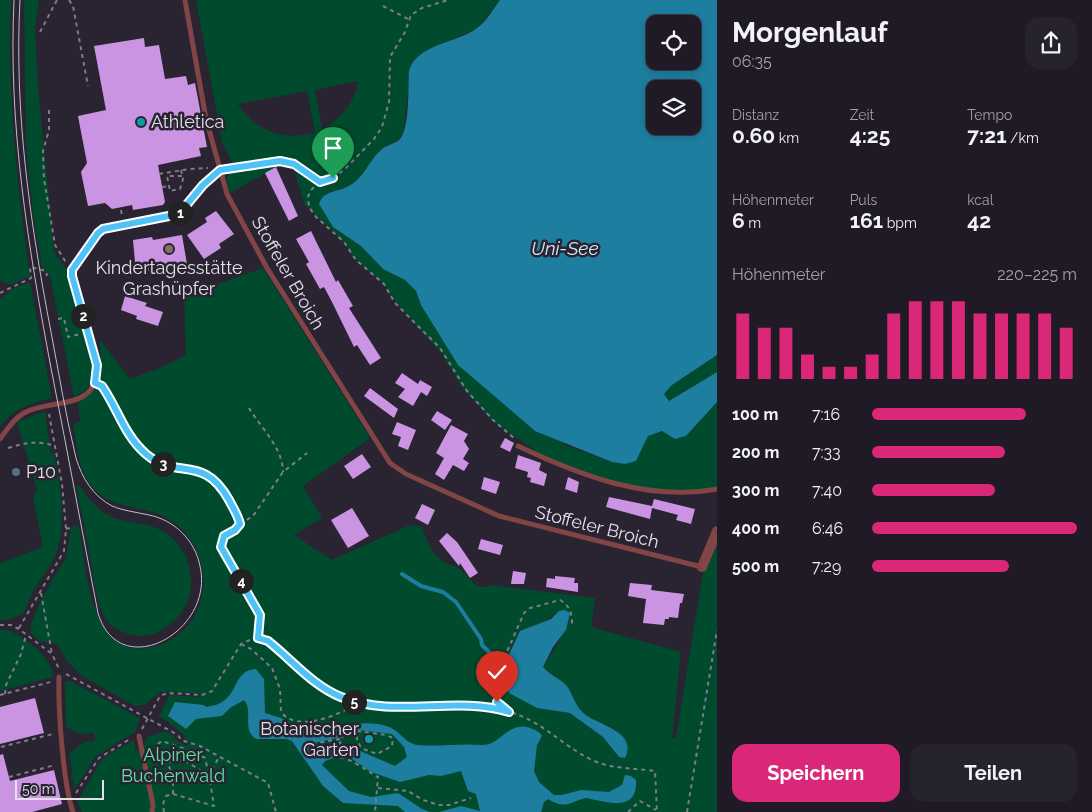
<!DOCTYPE html>
<html lang="de">
<head>
<meta charset="utf-8">
<style>
	:root { --surface:#1f1a26; --page:#27232e; --text:#f1f3f6; --muted:#a1a1a7; --line:#3c3843; --accent:#db2777 }
	body { margin:0; font-family:Raleway,sans-serif; background:var(--page); color:var(--text); height:100vh; display:flex; flex-direction:column; font-size:19px; white-space:nowrap }
	* { box-sizing:border-box; margin:0 }
	p { font-size:16px; color:var(--muted) }
	.icon { flex:none; width:28px; height:28px; fill:none; stroke:currentColor; stroke-width:2; stroke-linecap:round; stroke-linejoin:round }
	.map { position:relative; flex:1; overflow:hidden }
	.details { display:flex; flex-direction:column; background:var(--surface); width:375px }
	.details>* { flex:none }
	.tools { position:absolute; left:646px; top:15px; display:grid; gap:10px }
	.tools a { display:grid; place-items:center; width:55px; height:55px; border-radius:10px; background:var(--surface); box-shadow:0 2px 8px #0003,0 0 0 1px var(--line); font-size:25px }
	.scale { position:absolute; left:15px; bottom:12px; width:89px; box-sizing:border-box; padding-left:5px; border:2px solid #e4e0ea; border-top:0; font-size:14px; line-height:18px; white-space:nowrap; color:#e4e0ea; -webkit-text-stroke:4px #292332; paint-order:stroke }
	.pin { position:absolute; display:grid; place-items:center; width:42px; height:42px; color:#fff; margin:-51px -21px; border-radius:50% 50% 50% 0; rotate:-45deg; box-shadow:0 0 5px #0007 }
	.pin .icon { rotate:45deg }
	.km { position:absolute; width:25px; height:25px; margin:-12px; border-radius:50%; background:#222; color:#fff; font-size:14px; line-height:25px; text-align:center }
	.round { display:grid; place-items:center; flex:none; width:52px; height:52px; border-radius:15px; background:var(--page) }
	.headline { display:flex; align-items:center; justify-content:space-between; height:85px; padding:0 15px }
	h1 { font-size:28px; font-weight:700; line-height:38px }
	.metrics { display:grid; grid-template-columns:repeat(3,1fr); gap:8px; height:85px; padding:5px 15px }
	.metrics div { display:grid; align-content:center }
	.metrics b { font-size:21px; font-weight:700 }
	.metrics small { font-size:14px; font-weight:400 }
	.metrics p { font-size:14px }
	.chart { height:140px; padding:10px 15px }
	.chart p { display:flex; justify-content:space-between }
	.chart svg { width:100%; height:90px; margin-top:5px; stroke:var(--accent); stroke-width:6 }
	.primary-button { display:flex; gap:10px; margin-top:auto; padding:10px 15px }
	.primary-button a { flex:1; height:58px; border-radius:15px; background:var(--accent); color:#fff; font-size:20px; font-weight:700; line-height:58px; text-align:center }
	.primary-button a+a { background:var(--page); color:var(--text) }
	ul { padding:0 15px; list-style:none; font-size:16px }
	li { display:grid; grid-template-columns:80px 60px 1fr; align-items:center; height:38px }
	li i { height:12px; border-radius:6px; background:var(--accent) }
	main { display:flex; flex:1; min-height:0 }
	.map>svg:first-child { display:block }
	.green { fill:#004a2d; fill-rule:evenodd }
	.water { fill:#1d7ea0; fill-rule:evenodd }
	.lines { fill:none; stroke-linecap:round; stroke-linejoin:round }
	.stream { stroke:#1d7ea0; stroke-width:4 }
	.building { fill:#cb94e2 }
	.path { stroke:#807b88; stroke-width:2; stroke-dasharray:4 4; stroke-linecap:butt }
	.lane { stroke:#814545; stroke-width:5 }
	.street { stroke:#814545; stroke-width:10 }
	.tram { stroke:#c2bec9; stroke-width:1 }
	.route-casing { stroke:#fff; stroke-width:10 }
	.route { stroke:#4fc3f7; stroke-width:6 }
	.culture-dot { fill:#0f9aa8; stroke:#292332; stroke-width:2 }
	.education-dot { fill:#8d6e63; stroke:#292332; stroke-width:2 }
	.service-dot { fill:#5c6f8a; stroke:#292332; stroke-width:2 }
	.labels { text-anchor:middle; stroke-width:5; stroke-linejoin:round; paint-order:stroke }
	.poi-label { font-size:18px; fill:#e4e0ea; stroke:#292332; text-anchor:start }
	.street-label { font-size:18px; fill:#e4e0ea; stroke:#292332 }
	.park-label { font-size:18px; fill:#5ce5a3; stroke:#292332 }
	.water-label { font-size:19px; font-style:italic; fill:#d0e9f4; stroke:#292332 }
</style>
</head>
<body>
<main>
<div class="map">
<svg width="717" height="812" viewBox="0 0 717 812">
	<rect width="100%" height="100%" fill="#292332"/>
	<path class="green" d="M0,0H11C7,93 17,184 30,276L10,285L0,280Z
		M24,0H39L35,30L38,86L54,252L66,269L92,364L91,383L86,390L74,397L50,276L42,267L33,214L26,145Z
		M196,0H500L478,28L419,55L411,65L404,130L399,139L380,150L361,177L347,187L325,194L333,227L361,246L383,269L405,280L416,291L421,305L565,445L612,462L636,461L648,436L662,431L675,439L686,436L717,402V487L694,491L653,489L618,484L547,459L492,421L461,386L442,354L396,303L384,284L356,260L344,242L304,204L293,165L284,163L230,193L226,178L234,168L233,164L222,142ZM358,81C355,103 341,119 322,129L315,90ZM307,91L315,132C285,142 255,131 238,104Z
		M263,268L370,438L303,486L322,518L294,535L332,560L410,525L422,527C427,541 432,554 445,563C449,565 455,565 459,568C470,576 472,588 487,587L490,585L595,598L591,627L681,652L672,738L676,737L704,567L717,535V812H82L77,802L102,759L134,740L135,751L143,748L147,737L165,731L175,737L174,739L187,746L189,741L185,739L182,733L159,716L169,695L201,697L198,693L160,692L145,705L135,706L82,676L67,661L57,644L39,641L30,632L32,621L42,598L66,557L71,528L79,526C86,564 89,657 146,648C209,639 222,562 176,524C152,504 116,512 94,489C78,472 77,446 73,424L80,422L78,402C108,384 100,370 100,339L130,379L160,368L186,355L184,296ZM556,613L566,630L543,667C550,676 563,679 569,689C574,698 576,708 586,715C602,726 615,724 626,743L619,757L603,737L570,713L537,708L505,661C510,654 511,646 516,639C525,626 546,624 556,613Z
		M30,282L52,398C32,403 12,409 0,427V299L14,288Z
		M717,355V372L669,401L664,394L672,385Z
		M45,411L51,454L54,453C60,484 68,526 55,556C50,567 41,578 35,588C21,613 32,615 0,621V563L43,547L33,497L37,490L17,422Z
		M76,486H80C88,497 96,509 108,515C124,524 143,521 159,529C190,543 201,586 181,613C172,625 158,635 143,636C128,636 111,629 104,616C96,602 95,584 92,568C87,541 82,513 76,486Z
		M3,629C20,632 54,658 53,677L0,691V630Z
		M70,681L140,718L135,732L96,756L74,790L70,753L84,742L95,741L94,733L80,734L66,727L65,682Z"/>
	<path class="water" d="M500,0H717V355L672,385L664,394L669,401L717,372V402L686,436L675,439L662,431L648,436L636,461L625,464L612,462L535,431L458,365L421,305L416,291L405,280L383,269L361,246L333,227L319,204C323,191 336,192 347,187C365,178 367,163 380,151C385,145 395,144 400,139C410,127 408,86 409,71C416,44 458,43 477,28C487,21 493,9 500,0ZM655,24H692V61H655ZM655,89H692V126H655Z
		M565,610L570,613L566,630L553,647L543,667C550,676 563,679 569,689C574,698 576,708 586,715C599,725 638,732 625,758L619,757L603,737L570,713L537,708L509,693L500,673L520,631L551,619L559,611Z
		M256,669L264,679L265,713L281,718L311,735C338,730 361,717 389,727C400,731 406,744 418,745C439,747 460,743 482,745C500,746 509,720 530,728C535,730 539,731 542,736L537,745L534,771L539,782L554,795H562L581,790L609,792L622,785L625,775L631,776L636,780C638,812 610,803 586,798C569,802 566,810 548,799L544,802L541,812H439L461,806L480,811L476,794L468,791L461,771L441,776L429,775L400,782L371,772L348,756H339L325,761L322,765L349,791L371,797L398,793L422,809L430,812H405L398,806L343,803L323,786L292,741L286,739H256C241,729 254,711 244,700L230,708L222,716L196,719L186,729L168,716L175,702L204,705L206,707C213,706 220,704 225,700C238,689 236,670 256,669ZM350,729L392,734L404,747L407,757L395,766L358,750H341L319,756L313,753L311,747L314,743L338,738L344,731Z"/>
	<g class="lines">
		<path class="stream" d="M402,574L421,586L443,592L456,602L481,639L482,645L497,660"/>
	</g>
	<path class="building" d="M144,38L145,47L159,45L165,79L186,76L188,85L195,83L207,147L199,148L201,156L158,165L165,202L163,205L133,210L132,205L112,209L105,203L88,206L81,172L87,163L78,116L106,110L94,46Z
		M276,167L298,216L289,221L265,173Z
		M216,211L234,234L219,244L221,248L204,259L187,235L207,222L205,218Z
		M311,231L336,282L338,280L353,306L349,308L381,358L370,365L357,345L354,347L332,302L324,287L320,289L306,264L309,262L296,239Z
		M182,235L187,264L136,273L133,240L152,237L153,240Z
		M125,296L147,303L145,306L163,312L158,326L136,319L137,316L121,310Z
		M402,373L418,384L420,380L432,387L427,396L421,392L413,406L398,397L405,389L395,383Z
		M370,388L398,409L394,418L364,396Z
		M437,411L452,420L445,430L431,420Z
		M397,422L416,430L408,450L398,446L401,437L392,434Z
		M451,425L468,434L464,441L469,449L463,459L469,463L464,471L453,465L444,480L435,474L444,458L436,453Z
		M505,438L514,443L510,452L500,447Z
		M362,454L371,467L353,479L344,466Z
		M518,455L541,463L539,470L547,474L544,486L530,482L531,478L527,477L528,472L515,468Z
		M484,477L500,482L496,494L481,489Z
		M568,477L579,482L577,493L565,489Z
		M609,497L652,506L654,499L695,509L691,524L676,520L678,515L652,508L650,519L606,507Z
		M422,504L435,510L428,525L415,518Z
		M352,508L369,536L348,548L331,520Z
		M447,533L457,542L478,573L470,578L460,563L459,566L439,541Z
		M481,539L503,545L500,555L478,549Z
		M513,571L526,573L524,584H511Z
		M555,576L575,578L574,583H578V592L546,587L547,578L555,579Z
		M630,583L652,585L651,590L684,594L682,603H680L678,618L669,617V619H665L664,625L643,623L646,599L628,596Z
		M35,698L44,733L0,744V707Z
		M3,754L10,781L54,770L62,804L32,812H0V755Z"/>
	<g class="lines">
		<path class="path" d="M69,0L73,6L88,86
			M383,6L408,19
			M40,32L57,0
			M49,110V130L43,151L44,179L55,245L67,264
			M228,169L280,161L294,164L320,182L333,178L344,170L374,139L382,127L389,102L390,57L405,32L411,15L422,8L448,0
			M181,170L183,179L180,189L170,191L167,176H182
			M159,174L189,169L208,168
			M320,182L311,190L308,197L309,207L316,217L344,242L356,260L384,284L395,303L440,348L467,391L493,420L515,439
			M162,187L169,186
			M121,210L122,217
			M0,293L31,278L30,267L46,271L47,276
			M58,319L64,318L68,337L80,334
			M102,386C118,409 124,435 146,454C177,481 203,453 229,500C233,508 238,515 240,524L235,530L224,536L221,547L260,615L259,638
			M249,408C261,428 283,448 283,472
			M8,448C25,443 37,440 55,446
			M240,524L253,516L283,472L307,453
			M66,529L74,527
			M41,593L52,654
			M0,625H11L19,629L52,654L59,669
			M19,628L64,551L66,529L62,484L49,414
			M241,644L251,649L272,668L280,689L281,712C297,733 340,715 357,703
			M66,674L178,735L181,740L200,746L268,783L276,812
			M5,694L6,685L21,654L26,635
			M0,695L51,682
			M509,711L497,702L493,694L492,674L495,668L506,654L524,613L530,608L560,600C570,606 572,613 572,625
			M142,729L160,696L167,693L202,695L212,691L241,644L252,639L268,641C292,660 312,685 340,697C393,720 452,695 506,711C544,721 559,744 592,760C612,769 633,768 655,771L657,812
			M357,731L386,735L393,738L392,746L377,754L361,748L357,740V731H347L340,739L341,758C349,757 370,773 378,777L375,812
			M340,739L317,743L313,747L320,754L341,748
			M1,747L53,734
			M169,762C186,756 195,769 209,775
			M9,777L55,765
			M378,788L408,791L423,800L439,805H449L471,798
			M76,793L99,758L130,739
			M173,794C174,775 170,762 156,749V745L162,741L197,753L205,758L209,775
			M164,812L163,804L166,796L173,794L214,806L209,775L219,757
			M628,812L640,801L656,810
			M687,812L717,630"/>
		<path class="lane" d="M185,0L206,119L227,194L267,268L390,463L406,474L499,516L702,567
			M0,439C7,430 13,419 24,413C51,398 99,412 97,365L71,276L72,270L98,233L103,229L179,214L203,185L220,170
			M518,446C579,475 648,502 717,489
			M59,677C58,708 63,784 73,812
			M139,736L153,805L152,812"/>
		<path class="street" d="M702,567L717,531"/>
		<path class="tram" d="M14,0C8,125 28,245 51,368C67,449 82,531 98,613C119,684 215,632 200,566C195,540 174,520 149,515C136,512 124,511 112,506C93,496 82,478 76,458C66,417 59,374 51,332C30,222 14,112 20,0"/>
	</g>
	<g class="lines">
		<defs>
			<path id="route" d="M333,178L320,182L294,164L280,161L220,170L203,185L179,214L103,229L98,233L72,270V276L97,365L95,383L102,386C118,409 124,435 146,454C177,481 203,453 229,500C233,508 238,515 240,524L235,530L224,536L221,547L260,615L258,638L268,641C292,660 313,686 341,697C395,719 455,695 509,712L497,702"/>
		</defs>
		<use href="#route" class="route-casing"/>
		<use href="#route" class="route"/>
	</g>
	<g class="culture-dot">
		<circle cx="141" cy="122" r="5"/>
		<circle cx="369" cy="739" r="5"/>
	</g>
	<circle class="education-dot" cx="169" cy="249" r="5"/>
	<circle class="service-dot" cx="16" cy="472" r="5"/>
	<g class="labels">
		<g class="poi-label">
			<text x="151" y="128">Athletica</text>
			<text x="169" y="274" text-anchor="middle">Kindertagesstätte<tspan x="169" dy="21">Grashüpfer</tspan></text>
			<text x="26" y="478">P10</text>
			<text x="359" y="735" text-anchor="end">Botanischer<tspan x="359" dy="21">Garten</tspan></text>
		</g>
		<g class="street-label">
			<text transform="translate(288 273) rotate(60)" y="6">Stoffeler Broich</text>
			<text transform="translate(597 527) rotate(14)" y="6">Stoffeler Broich</text>
		</g>
		<g class="park-label">
			<text x="173" y="761">Alpiner<tspan x="173" dy="21">Buchenwald</tspan></text>
		</g>
		<g class="water-label">
			<text x="565" y="255">Uni-See</text>
		</g>
	</g>
</svg>
<div class="tools">
<a><svg class="icon" aria-label="locate" viewBox="0 0 24 24"><circle cx="12" cy="12" r="6"/><path d="M12 2v4M12 18v4M2 12h4M18 12h4"/></svg></a>
<a><svg class="icon" aria-label="layers" viewBox="0 0 24 24"><path d="M12 4l9 5-9 5-9-5zM3 14l9 5 9-5"/></svg></a>
</div>
<div class="scale">50 m</div>
<div class="pin" style="left:333px;top:178px;background:#1e9e55"><svg class="icon" aria-label="arrive" viewBox="0 0 24 24"><path d="M6 21V4h12l-3 4 3 4H6"/></svg></div>
<div class="pin" style="left:497px;top:702px;background:#d93025"><svg class="icon" aria-label="check" viewBox="0 0 24 24"><path d="M5 12l5 5 9-10"/></svg></div>
<b class="km" style="left:180px;top:213px">1</b>
<b class="km" style="left:83px;top:316px">2</b>
<b class="km" style="left:163px;top:464px">3</b>
<b class="km" style="left:241px;top:581px">4</b>
<b class="km" style="left:354px;top:702px">5</b>
</div>
<section class="details">
<div class="headline"><div><h1>Morgenlauf</h1><p>06:35</p></div><a class="round"><svg class="icon" aria-label="share" viewBox="0 0 24 24"><path d="M12 15V3M7 8l5-5 5 5M5 13v7h14v-7"/></svg></a></div>
<div class="metrics">
<div><p>Distanz</p><b>0.60<small> km</small></b></div>
<div><p>Zeit</p><b>4:25</b></div>
<div><p>Tempo</p><b>7:21<small> /km</small></b></div>
</div>
<div class="metrics">
<div><p>Höhenmeter</p><b>6<small> m</small></b></div>
<div><p>Puls</p><b>161<small> bpm</small></b></div>
<div><p>kcal</p><b>42</b></div>
</div>
<div class="chart"><p><span>Höhenmeter</span>220–225 m</p>
<svg viewBox="0 0 160 44" preserveAspectRatio="none"><path d="M5 44V12M15 44V19M25 44V19M35 44V32M45 44V38M55 44V38M65 44V32M75 44V12M85 44V6M95 44V6M105 44V6M115 44V12M125 44V12M135 44V12M145 44V12M155 44V19"/></svg>
</div>
<ul>
<li><b>100 m</b>7:16<i style="width:75%"></i></li>
<li><b>200 m</b>7:33<i style="width:65%"></i></li>
<li><b>300 m</b>7:40<i style="width:60%"></i></li>
<li><b>400 m</b>6:46<i style="width:100%"></i></li>
<li><b>500 m</b>7:29<i style="width:67%"></i></li>
</ul>
<div class="primary-button"><a>Speichern</a><a>Teilen</a></div>
</section>
</main>
</body>
</html>
